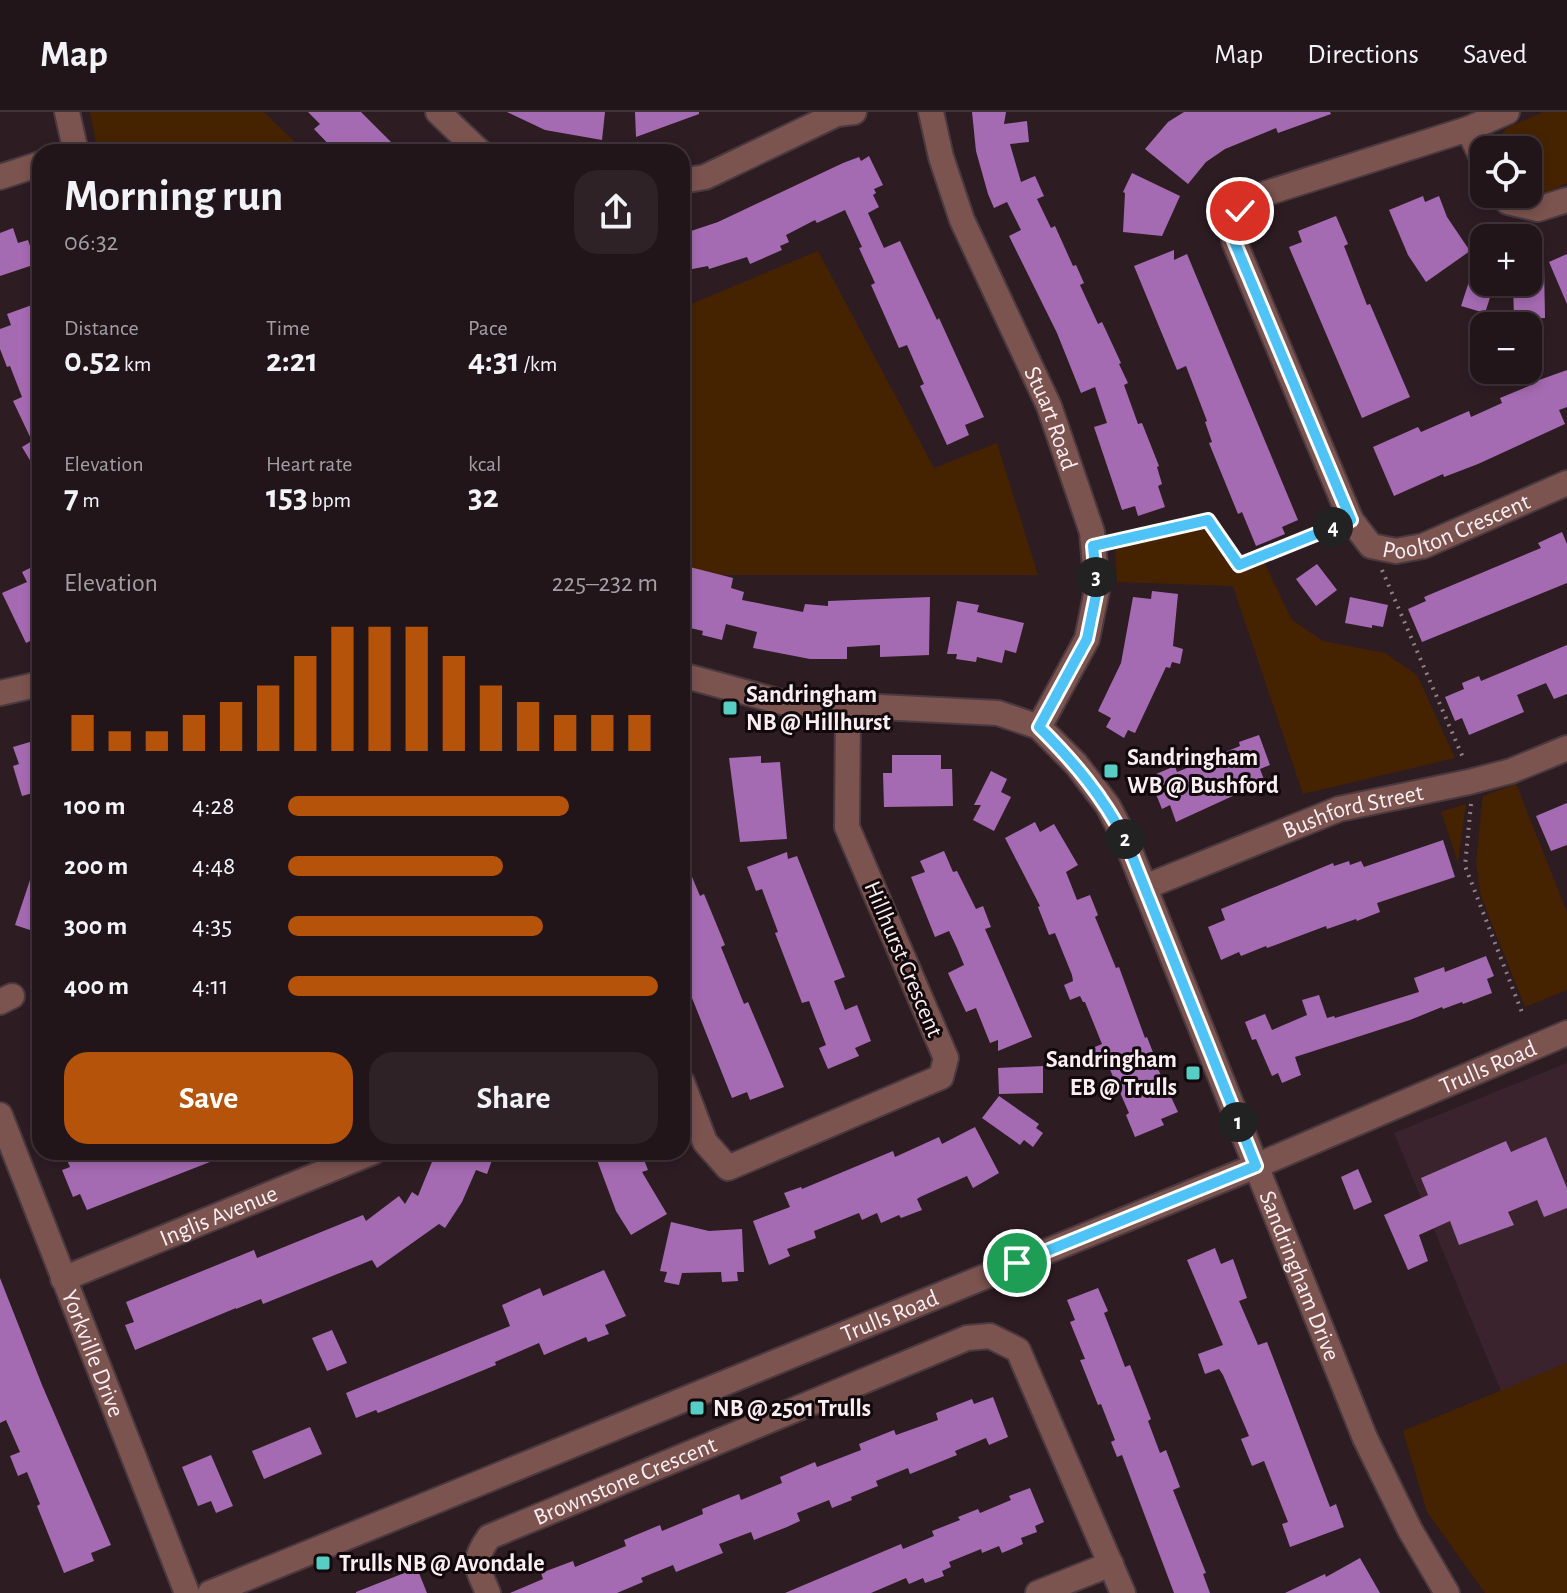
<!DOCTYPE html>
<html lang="en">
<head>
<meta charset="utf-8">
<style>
	:root { --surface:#22151a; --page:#2e2227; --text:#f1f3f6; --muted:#a29fa2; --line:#3f3439; --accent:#b45309 }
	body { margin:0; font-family:"Alegreya Sans",sans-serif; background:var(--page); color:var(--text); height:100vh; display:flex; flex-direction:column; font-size:30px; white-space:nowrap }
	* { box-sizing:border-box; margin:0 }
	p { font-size:26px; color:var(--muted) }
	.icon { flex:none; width:44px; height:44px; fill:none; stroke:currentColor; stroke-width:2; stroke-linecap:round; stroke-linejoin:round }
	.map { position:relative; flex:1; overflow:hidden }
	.details { position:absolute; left:32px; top:32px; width:658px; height:1016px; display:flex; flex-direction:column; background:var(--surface); border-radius:24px; box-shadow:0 4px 12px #0003,0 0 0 2px var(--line) }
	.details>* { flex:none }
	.buttons { position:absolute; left:1470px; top:24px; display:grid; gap:16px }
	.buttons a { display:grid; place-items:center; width:72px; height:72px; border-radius:16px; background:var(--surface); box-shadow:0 4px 12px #0003,0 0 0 2px var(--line); font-size:40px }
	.pin { position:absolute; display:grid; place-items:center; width:68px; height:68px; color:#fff; margin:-34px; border:4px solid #fff; border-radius:50%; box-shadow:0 2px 8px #0007 }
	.km { position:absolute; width:40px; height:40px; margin:-20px; border-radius:50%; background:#222; color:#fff; font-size:22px; line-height:40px; text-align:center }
	.round { display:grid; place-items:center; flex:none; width:84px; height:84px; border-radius:24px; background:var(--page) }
	.headline { display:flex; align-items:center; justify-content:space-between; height:136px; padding:0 32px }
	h1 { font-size:44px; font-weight:700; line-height:60px }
	.stats { display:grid; grid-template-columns:repeat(3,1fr); gap:12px; height:136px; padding:8px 32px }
	.stats div { display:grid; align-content:center }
	.stats b { font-size:34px; font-weight:700 }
	.stats small { font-size:22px; font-weight:400 }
	.stats p { font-size:22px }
	.chart { height:224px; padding:16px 32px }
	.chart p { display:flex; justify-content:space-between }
	.chart svg { width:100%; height:144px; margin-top:8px; stroke:var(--accent); stroke-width:6 }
	.cta { display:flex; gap:16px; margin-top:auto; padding:16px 32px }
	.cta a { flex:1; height:92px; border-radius:24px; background:var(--accent); color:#fff; font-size:32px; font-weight:700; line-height:92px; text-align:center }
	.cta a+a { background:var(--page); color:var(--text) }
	ul { padding:0 32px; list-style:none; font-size:26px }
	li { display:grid; grid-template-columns:128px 96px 1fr; align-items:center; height:60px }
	li i { height:20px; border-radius:10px; background:var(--accent) }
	header { display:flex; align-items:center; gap:48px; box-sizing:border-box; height:112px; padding:0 40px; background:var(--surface); border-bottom:2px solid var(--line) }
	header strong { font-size:38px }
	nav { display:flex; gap:44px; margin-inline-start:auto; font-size:28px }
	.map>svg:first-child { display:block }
	.built { fill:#3b232d }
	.green { fill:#452301 }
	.building { fill:#a56bb2 }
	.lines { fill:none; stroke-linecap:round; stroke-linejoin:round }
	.minor-casing { stroke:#4b3940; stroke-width:28 }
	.path { stroke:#908086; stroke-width:4; stroke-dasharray:2 6; stroke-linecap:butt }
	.minor { stroke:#7b534f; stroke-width:24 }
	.route-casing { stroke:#fff; stroke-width:16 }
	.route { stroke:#4fc3f7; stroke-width:10 }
	.poi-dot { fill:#56cec4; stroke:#11090c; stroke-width:3 }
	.labels { text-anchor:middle; stroke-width:6; stroke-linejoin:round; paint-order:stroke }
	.street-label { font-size:24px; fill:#fbeef3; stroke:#11090c }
	.poi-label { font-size:24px; font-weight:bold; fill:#fbeef3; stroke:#11090c; text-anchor:start }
</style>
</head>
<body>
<header>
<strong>Map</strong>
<nav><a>Map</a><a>Directions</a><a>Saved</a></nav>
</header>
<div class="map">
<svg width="1567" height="1481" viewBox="0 0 1567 1481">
	<rect width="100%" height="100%" fill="#2e1c23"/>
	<path class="built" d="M1567,951V1251L1501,1279L1394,1021Z"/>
	<path class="green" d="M90,0H264L305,40H98Z
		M1543,0H1567V71C1552,79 1540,85 1523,82H1528V38H1497L1496,30L1507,16Z
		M818,139L934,356L997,331L1038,463H712L682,453V192H691Z
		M1205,415L1238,460L1264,450L1292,508L1323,529L1385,541L1417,563L1455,646L1303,682L1233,474L1117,470L1115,433Z
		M1516,672L1567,800V878L1525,895L1481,784L1476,751L1483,684Z
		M1466,692L1458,750L1441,700Z
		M1567,1251V1481H1485L1427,1400L1403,1319Z"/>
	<path class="building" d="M308,0H361L401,40H336L314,17L320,12Z
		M507,0H605L602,28L545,18Z
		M635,0H699V2L636,25Z
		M972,0H1006L1004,12L1027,9L1029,30L1010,32L1021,70L1035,64L1044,84L1037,87L1051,116L1055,114L1073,154L1076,153L1084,171L1080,173L1098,212L1102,210L1121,251L1119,252L1128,271L1124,273L1138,312L1142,311L1159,354L1157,355L1162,372L1158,374L1165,395L1138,404L1135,394L1122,398L1094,315L1107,311L1095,275L1081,281L1057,221L1009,124L1021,118L1007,90L994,96L988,82L976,39Z
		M1184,0H1330L1331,2L1278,21L1276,16L1225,37L1206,50L1188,72L1145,37L1168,10Z
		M869,44L883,73L874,77L876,81L873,83L879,95L868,101L884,136L900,129L937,208L939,206L984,305L965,313L969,323L947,333L920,274L924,272L907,233L899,236L871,173L875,171L859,136L862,135L845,98L817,111L815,108L786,123L789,130L780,134L782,138L750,152L747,145L709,157L708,154L682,159V122L718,110L843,51L859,45L861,49Z
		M1132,61L1180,84L1162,124L1123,120L1125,81L1123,80Z
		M1423,84L1425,90L1439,84L1447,105L1470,139L1426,170L1408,143L1389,98Z
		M1336,104L1348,132L1344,134L1367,193L1370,192L1410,285L1362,306L1289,135L1302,130L1298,119Z
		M13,116L18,131L28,128L36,152L0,164V121Z
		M1481,133H1484V170H1495L1485,201L1461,194Z
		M1174,138V148L1187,142L1298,408L1282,415L1285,422L1256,434L1242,400L1238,402L1209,331L1212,330L1205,310L1207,309L1186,254L1177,258L1134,154Z
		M1567,142V192L1549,150Z
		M1528,152H1544L1545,206L1514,207L1513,170H1528Z
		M32,193L34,198L40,196V365L22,335L32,329L13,289L22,285L10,254L7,255L0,237V217L11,213L7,202Z
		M1567,258V295L1559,298L1565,312L1478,352L1444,365L1443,362L1394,384L1373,335L1418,315L1421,320L1469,299L1471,305L1502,291L1500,286L1529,274L1528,272Z
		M1562,420L1567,432V471L1422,530L1408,497L1426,489L1424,485L1541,436L1538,431Z
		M40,451V524L26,531L2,481L27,470L22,460Z
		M1317,452L1337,478L1316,494L1296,467Z
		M686,454L733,466L731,476L744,480L742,488L803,500L805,492L828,494V489L930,485L929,543L880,545V533L847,535V547H810L753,536L757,520L726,512L722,528L702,523L703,519L682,514V470Z
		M1152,479L1178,482L1173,534L1183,537L1180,552L1172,550L1170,556L1166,555L1135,621L1128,618L1124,626L1106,615L1111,606L1098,599L1121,551L1133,485L1151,487Z
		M1350,485L1388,493L1383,515L1372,513V516L1345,511Z
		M957,489L979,493L977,500L1024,511L1016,541L1005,538L1002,551L977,545L976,550L956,547L957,542H947Z
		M1567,533V582L1554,587L1546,571L1517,583L1524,600L1469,623L1462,606L1455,609L1445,585L1464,577L1462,571L1479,564L1481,569Z
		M1259,623L1270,653L1260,657L1266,673L1249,680L1248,677L1176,710L1170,693L1162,697L1149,665L1175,654L1177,660L1240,634L1239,630Z
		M40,627V679L22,684L13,654L19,652L13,635Z
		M892,643H941V657H952L953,694L884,695L883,661H892Z
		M761,644V651L780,650L787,727L740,730L729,646Z
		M991,659L1007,667L1001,680L1011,685L994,719L973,708L981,693H974Z
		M1567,691V733L1551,739L1536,704Z
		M1035,710L1040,720L1054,712L1078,753L1066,760L1077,788L1090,783L1098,803L1095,805L1116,856L1119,855L1145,926L1147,925L1154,943L1152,944L1178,1000L1161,1007L1164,1013L1135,1025L1126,1003L1129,1001L1108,953L1098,957L1090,937L1102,932L1085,890H1083L1080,884L1070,888L1064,873L1073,869L1072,863L1055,821L1049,823L1038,795L1040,794L1005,726Z
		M1443,728L1455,765L1377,791L1380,800L1357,809L1356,807L1327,817L1326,814L1267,836L1266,834L1241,844L1239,840L1221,848L1208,815L1225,808L1221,797L1333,751L1334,754L1349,749L1350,753L1361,749L1364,755Z
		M944,739L953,760L957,759L976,797L983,794L991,815L985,817L1032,925L998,939V928L990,931L976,896L966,900L948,861L964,853L957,836L949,819L935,825L911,765L925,760L920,749Z
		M787,740L788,747L797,744L845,865L834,869L845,898L857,893L871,929L855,936L859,944L828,957L819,936L826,933L809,889L802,891L775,821L778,820L762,777L756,779L747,755Z
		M682,741L700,784L704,782L725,833L721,835L744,892L748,890L784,975L750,988L747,980L732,986L682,861V837L690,834L682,813Z
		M37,747L40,748V808L36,820L15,813Z
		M1486,844L1494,864L1487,867L1492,881L1463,892L1462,890L1443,897L1442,895L1410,908L1295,945L1301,963L1282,971L1278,961L1272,964L1256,927L1252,928L1245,910L1265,902L1272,918L1307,903L1302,888L1319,883L1327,906L1334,904L1335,906L1419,880L1414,866L1444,855L1445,860Z
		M1043,954V981L999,982L998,956Z
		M999,984L1039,1012L1036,1016L1043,1021L1033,1035L1024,1028L1020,1033L982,1006Z
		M975,1015L999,1061L973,1076L967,1064L920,1085L917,1087L922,1098L901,1106L899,1103L881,1111L877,1101L862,1108L859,1101L814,1119L816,1126L787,1137L790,1144L769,1153L753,1109L790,1095L784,1081L801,1075L802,1077L893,1039L895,1045L939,1025L942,1032Z
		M1546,1025L1567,1076V1096L1544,1105L1537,1088L1508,1100L1514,1113L1459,1133L1450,1109L1419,1123L1428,1149L1408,1158L1384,1103L1428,1083L1421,1066L1506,1029L1511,1040Z
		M88,1040H233V1041L87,1098L80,1082L73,1085L62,1058L70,1055L67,1048Z
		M436,1040H495L487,1062L476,1058L462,1090L445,1116L439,1112L377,1156L372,1148L263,1192L261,1187L236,1197V1196L135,1238L125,1213L134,1210L126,1190L254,1138L257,1146L363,1103L366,1109L399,1084L405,1092L412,1080L418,1084Z
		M594,1040H641L648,1058L642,1060L667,1102L631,1123L616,1099Z
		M1358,1057L1372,1090L1354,1098L1341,1065Z
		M671,1110L709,1119L742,1117L744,1160H737L738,1169L722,1170L721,1160L682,1161L679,1173L664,1170L667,1160L660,1159Z
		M1215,1136L1221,1152L1233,1147L1247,1186L1239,1189L1258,1233L1267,1230L1330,1395L1336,1392L1344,1415L1290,1435L1282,1412L1288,1410L1264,1349L1252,1354L1241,1327L1249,1324L1223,1263L1219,1257L1205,1262L1198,1242L1223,1233L1187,1148Z
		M604,1158L626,1204L605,1213L609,1222L588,1230L586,1225L544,1243L539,1231L495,1250L496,1253L435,1278L378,1301L376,1298L356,1306L346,1281L510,1214L502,1193L540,1176L543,1184Z
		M0,1166L42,1273L111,1433L91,1441L94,1449L64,1461L37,1394L40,1392L27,1360L18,1364L10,1344L20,1340L6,1308L0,1311Z
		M1098,1176L1108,1199L1104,1201L1117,1234L1125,1255L1130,1253L1151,1307L1148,1309L1160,1341L1166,1338L1180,1375L1173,1378L1206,1461L1203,1462L1210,1481H1174L1122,1343L1117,1345L1111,1330L1115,1328L1101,1292L1098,1293L1080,1248L1085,1247L1070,1210L1075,1208L1067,1188Z
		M332,1218L347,1251L327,1259L312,1226Z
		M993,1285L1008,1325L989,1333L986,1326L955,1339L957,1343L910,1362L908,1356L876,1369L878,1374L851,1385L852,1388L832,1396L829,1388L797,1401L800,1409L787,1415L754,1428L751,1420L719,1432L723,1441L676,1460L673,1453L641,1466L643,1470L617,1481H510L543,1467L541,1461L573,1449L575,1455L626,1434L624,1428L660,1413L662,1419L703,1402L702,1397L739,1382L741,1388L782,1371L780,1365L815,1350L817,1355L861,1338L859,1332L894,1318L896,1323L938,1308L936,1301L972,1287L974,1292Z
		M310,1315L322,1342L264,1367L252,1339Z
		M211,1343L233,1394L216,1401L211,1389L198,1394L182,1355Z
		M1030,1376L1044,1410L1035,1414L1037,1420L1021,1426L1023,1432L1002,1441L999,1434L982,1441L981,1437L949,1450L951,1455L942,1459L944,1464L925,1471L923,1466L909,1472L906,1466L871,1481H785L901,1432L903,1437L934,1424L932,1419L960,1408L958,1405L978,1397L980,1401L1011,1388L1009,1384Z
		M1360,1446L1380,1481H1285L1325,1462L1326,1465Z
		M417,1456L427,1481H356V1480Z"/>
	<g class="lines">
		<defs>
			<g id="minor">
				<path d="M67,0L76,40"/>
				<path d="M438,0L480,40"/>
				<path id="s1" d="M931,0L941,45L962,108L1049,294L1092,420L1097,478L1087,527L1039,615"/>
				<path id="s2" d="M1507,0L1468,17L1267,81L1240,99L1234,129L1351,408L1371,434L1396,439L1423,434L1567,371"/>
				<path d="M1468,17L1484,50"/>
				<path d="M0,65L40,52"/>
				<path d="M682,69L705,65L837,2L854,0"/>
				<path d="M1503,82L1508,90L1538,97L1567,88"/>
				<path id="s3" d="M682,563L781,590L998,601L1039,615L1076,652L1108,694L1126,729L1365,1326L1410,1418L1447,1481"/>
				<path d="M0,581L40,572"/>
				<path id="s4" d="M1145,775L1339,697L1469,670L1511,659L1567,636"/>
				<path d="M0,890L12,884"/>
				<path d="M682,970L705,1030L728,1056L941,965L946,946L847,715L848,593"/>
				<path id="s5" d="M0,1003L187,1481"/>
				<path id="s6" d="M63,1167L373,1040"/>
				<path id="s7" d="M210,1481L1256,1054L1567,921"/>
				<path id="s8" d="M488,1481C477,1454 471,1451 489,1425L967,1226L990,1224L1018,1238L1123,1481"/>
				<path d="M1038,1481L1111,1452"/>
			</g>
		</defs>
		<use href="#minor" class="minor-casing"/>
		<path class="path" d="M1115,429L1208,408L1239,453L1333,415
			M1382,458L1464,648
			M1471,692L1465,754L1523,903"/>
		<use href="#minor" class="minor"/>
	</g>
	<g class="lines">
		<defs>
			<path id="route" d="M1017,1151L1256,1054L1126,729C1102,683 1075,651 1039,615L1087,527L1097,478L1093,434L1208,408L1239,453L1351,408L1234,129L1240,99"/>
		</defs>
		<use href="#route" class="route-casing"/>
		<use href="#route" class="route"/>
	</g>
	<g class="poi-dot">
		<rect x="722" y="588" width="16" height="16" rx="4"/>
		<rect x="1103" y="651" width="16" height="16" rx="4"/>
		<rect x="1185" y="953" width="16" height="16" rx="4"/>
		<rect x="689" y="1288" width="16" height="16" rx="4"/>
		<rect x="315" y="1443" width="16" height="16" rx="4"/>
	</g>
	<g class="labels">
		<g class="street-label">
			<text dy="8" stroke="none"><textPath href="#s1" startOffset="330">Stuart Road</textPath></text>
			<text dy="8" stroke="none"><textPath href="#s2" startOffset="742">Poolton Crescent</textPath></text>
			<text dy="8" stroke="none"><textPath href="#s4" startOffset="222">Bushford Street</textPath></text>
			<text transform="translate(904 847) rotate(67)" y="8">Hillhurst Crescent</text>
			<text dy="8" stroke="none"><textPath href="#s7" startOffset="1382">Trulls Road</textPath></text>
			<text dy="8" stroke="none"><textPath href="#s6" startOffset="168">Inglis Avenue</textPath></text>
			<text dy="8" stroke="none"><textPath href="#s3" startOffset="976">Sandringham Drive</textPath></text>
			<text dy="8" stroke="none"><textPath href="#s7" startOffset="734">Trulls Road</textPath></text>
			<text dy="8" stroke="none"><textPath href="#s5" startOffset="256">Yorkville Drive</textPath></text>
			<text dy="8" stroke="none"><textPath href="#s8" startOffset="208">Brownstone Crescent</textPath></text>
		</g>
		<g class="poi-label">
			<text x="746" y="590">Sandringham<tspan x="746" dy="28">NB @ Hillhurst</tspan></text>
			<text x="1127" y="653">Sandringham<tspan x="1127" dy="28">WB @ Bushford</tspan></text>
			<text x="1177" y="955" text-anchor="end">Sandringham<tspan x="1177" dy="28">EB @ Trulls</tspan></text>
			<text x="713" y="1304">NB @ 2501 Trulls</text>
			<text x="339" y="1459">Trulls NB @ Avondale</text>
		</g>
	</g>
</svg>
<div class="buttons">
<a><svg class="icon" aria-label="locate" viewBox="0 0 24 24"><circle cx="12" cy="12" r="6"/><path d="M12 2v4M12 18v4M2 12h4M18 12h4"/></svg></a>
<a>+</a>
<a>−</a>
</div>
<div class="pin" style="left:1017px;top:1151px;background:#1e9e55"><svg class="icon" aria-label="arrive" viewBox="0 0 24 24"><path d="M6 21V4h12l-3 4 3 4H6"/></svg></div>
<div class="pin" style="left:1240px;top:99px;background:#d93025"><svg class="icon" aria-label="check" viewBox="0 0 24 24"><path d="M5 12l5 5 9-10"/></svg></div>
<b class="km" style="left:1238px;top:1010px">1</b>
<b class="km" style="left:1125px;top:727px">2</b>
<b class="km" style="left:1096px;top:465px">3</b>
<b class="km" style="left:1333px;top:415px">4</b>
<section class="details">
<div class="headline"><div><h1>Morning run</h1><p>06:32</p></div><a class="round"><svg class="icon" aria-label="share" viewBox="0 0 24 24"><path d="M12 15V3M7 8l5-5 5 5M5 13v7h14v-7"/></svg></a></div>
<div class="stats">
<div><p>Distance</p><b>0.52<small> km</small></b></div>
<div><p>Time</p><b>2:21</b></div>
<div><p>Pace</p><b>4:31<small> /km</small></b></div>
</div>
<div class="stats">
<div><p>Elevation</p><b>7<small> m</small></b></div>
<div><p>Heart rate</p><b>153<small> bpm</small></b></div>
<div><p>kcal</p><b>32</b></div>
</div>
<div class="chart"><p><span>Elevation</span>225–232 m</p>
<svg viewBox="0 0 160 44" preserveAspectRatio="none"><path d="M5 44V33M15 44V38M25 44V38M35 44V33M45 44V29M55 44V24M65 44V15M75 44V6M85 44V6M95 44V6M105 44V15M115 44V24M125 44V29M135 44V33M145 44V33M155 44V33"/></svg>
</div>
<ul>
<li><b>100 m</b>4:28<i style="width:76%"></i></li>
<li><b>200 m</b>4:48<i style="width:58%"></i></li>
<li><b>300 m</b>4:35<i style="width:69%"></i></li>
<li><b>400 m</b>4:11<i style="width:100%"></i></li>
</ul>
<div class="cta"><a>Save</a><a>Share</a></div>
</section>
</div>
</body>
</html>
